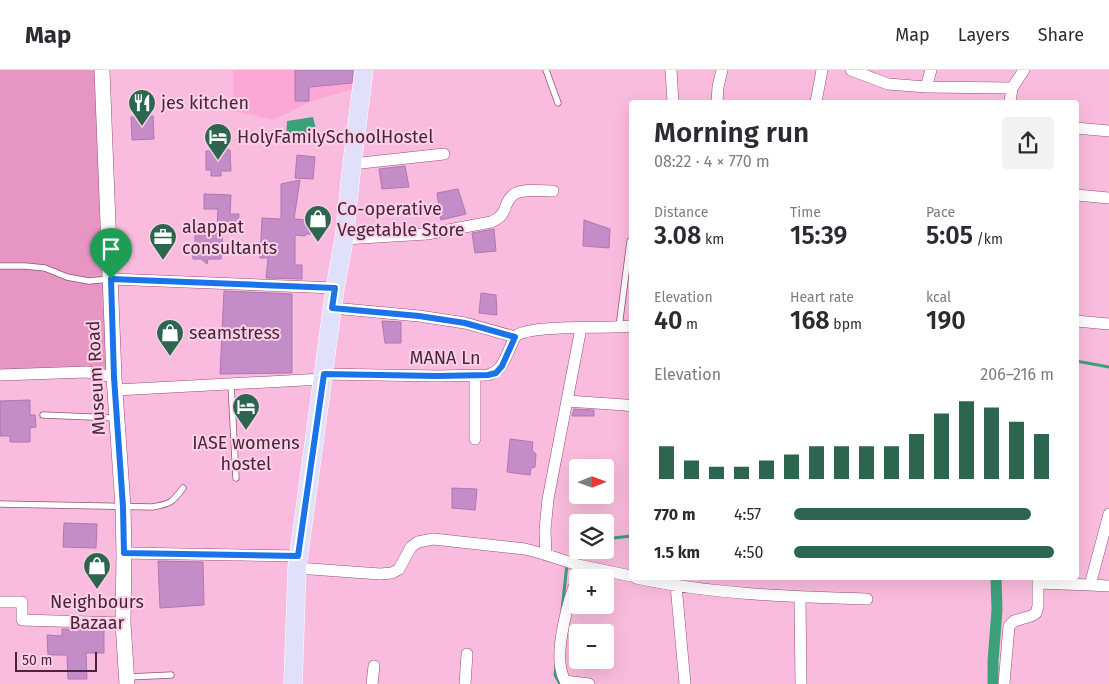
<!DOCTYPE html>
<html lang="en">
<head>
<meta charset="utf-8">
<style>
	:root { --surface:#fff; --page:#f2f2f3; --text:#2b2b33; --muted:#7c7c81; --line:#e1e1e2; --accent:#2c664f }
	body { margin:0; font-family:"Fira Sans",sans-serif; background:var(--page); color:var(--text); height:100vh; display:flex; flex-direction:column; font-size:19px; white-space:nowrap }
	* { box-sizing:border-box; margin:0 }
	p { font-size:16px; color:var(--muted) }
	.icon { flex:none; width:28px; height:28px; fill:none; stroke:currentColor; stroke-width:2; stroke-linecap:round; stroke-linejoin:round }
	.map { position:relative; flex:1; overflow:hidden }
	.drawer { position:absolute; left:629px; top:30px; width:450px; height:480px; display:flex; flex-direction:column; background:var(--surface); border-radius:5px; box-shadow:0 5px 20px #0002 }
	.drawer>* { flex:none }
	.needle { width:32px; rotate:89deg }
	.fabs { position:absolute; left:569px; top:389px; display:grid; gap:10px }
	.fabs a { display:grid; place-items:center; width:45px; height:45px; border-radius:5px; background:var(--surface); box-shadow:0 5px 20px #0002; font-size:25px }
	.scale { position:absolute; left:15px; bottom:12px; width:82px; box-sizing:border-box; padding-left:5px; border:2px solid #452738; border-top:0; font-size:14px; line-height:18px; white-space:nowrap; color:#452738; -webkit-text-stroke:4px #fecfe8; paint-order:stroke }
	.pin { position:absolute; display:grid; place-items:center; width:42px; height:42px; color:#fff; margin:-51px -21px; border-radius:50% 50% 50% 0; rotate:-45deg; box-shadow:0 0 5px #0007 }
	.pin .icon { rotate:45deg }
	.round { display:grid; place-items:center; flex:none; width:52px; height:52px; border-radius:5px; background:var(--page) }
	.head { display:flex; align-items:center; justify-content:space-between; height:85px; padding:0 25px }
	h1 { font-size:28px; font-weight:600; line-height:38px }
	.stats { display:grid; grid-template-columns:repeat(3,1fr); gap:8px; height:85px; padding:5px 25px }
	.stats div { display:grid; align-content:center }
	.stats b { font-size:25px; font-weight:600 }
	.stats small { font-size:14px; font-weight:400 }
	.stats p { font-size:14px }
	.chart { height:140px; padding:10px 25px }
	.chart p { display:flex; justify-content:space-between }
	.chart svg { width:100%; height:90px; margin-top:5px; stroke:var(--accent); stroke-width:6 }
	ul { padding:0 25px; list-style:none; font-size:16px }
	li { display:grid; grid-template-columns:80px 60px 1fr; align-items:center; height:38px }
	li i { height:12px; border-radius:6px; background:var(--accent) }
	header { display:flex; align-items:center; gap:30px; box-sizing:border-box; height:70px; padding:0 25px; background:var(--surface); border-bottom:1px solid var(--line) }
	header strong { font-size:24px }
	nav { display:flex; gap:28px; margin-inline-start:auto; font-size:18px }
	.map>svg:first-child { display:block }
	.built { fill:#fca8d7 }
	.green { fill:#e795c3 }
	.water { fill:#3ca07b }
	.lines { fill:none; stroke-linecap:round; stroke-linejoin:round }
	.stream { stroke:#3ca07b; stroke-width:3 }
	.canal { stroke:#3ca07b; stroke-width:11 }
	.building { fill:#c58dc8; stroke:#ad77b0 }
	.service-casing { stroke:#955078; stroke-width:7 }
	.minor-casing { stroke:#955078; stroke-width:12 }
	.secondary-casing { stroke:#955078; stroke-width:16 }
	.primary-casing { stroke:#fff; stroke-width:19 }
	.service { stroke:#fff; stroke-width:5.5 }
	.minor { stroke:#fff; stroke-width:11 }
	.secondary { stroke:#fff; stroke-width:15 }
	.primary { stroke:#e0e0fa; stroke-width:18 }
	.route-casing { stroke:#fff; stroke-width:10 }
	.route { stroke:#1a73e8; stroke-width:6 }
	.labels { text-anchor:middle; stroke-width:4; stroke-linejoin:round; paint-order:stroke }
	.poi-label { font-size:18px; fill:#452738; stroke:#fecfe8; text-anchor:start }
	.street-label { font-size:18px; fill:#452738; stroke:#fecfe8 }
</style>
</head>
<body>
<header>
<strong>Map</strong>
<nav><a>Map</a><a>Layers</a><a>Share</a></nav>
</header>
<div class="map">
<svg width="1109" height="614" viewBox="0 0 1109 614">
	<rect width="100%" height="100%" fill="#fabcde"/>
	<path class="built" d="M233,0H359L356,18L310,32L273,50L234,41Z"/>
	<path class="green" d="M0,0H102L114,299L0,302Z"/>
	<path class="water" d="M313,47L316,59L313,70H286L287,51Z"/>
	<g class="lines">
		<path class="stream" d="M1076,291L1109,297
			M605,469L631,466
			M570,489L578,475
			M562,540L567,494
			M556,596L555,605L560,614"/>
		<path class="canal" d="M993,614V591L997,540L996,508"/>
	</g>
	<path class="building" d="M295,0H353L352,13L309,17V31H295Z
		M139,42H149V46H153L154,69L132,70L131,47H139Z
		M227,75V80H230L231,101H221V106H211V100H206V81H211L210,76Z
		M297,85L315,87L313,109L295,108Z
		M405,96L409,117L382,119L379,99Z
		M300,110L294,149L311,150V164H306L305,166L295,165V195H302V209L266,208L268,188H260L262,148L281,149V114Z
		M458,119L466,144L441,150L437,123Z
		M204,124L231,125L230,144H239L238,159L217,158L218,139H204Z
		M584,150L610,159L609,178L583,176Z
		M494,159L496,181L475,183L472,163Z
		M195,160H223L221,189H208L207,194L201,189H193L192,176H195Z
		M224,221L292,224V303L220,304Z
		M481,223L496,225L497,245L479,243Z
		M382,251L401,252V273H385Z
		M30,330V345H35L36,357L30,358V372H10V366H0V331Z
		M574,339L594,340V346H572Z
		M510,369L533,372L532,380L536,384L535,397L531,398L530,405L507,402Z
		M452,418L477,419L475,440L452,438Z
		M64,453L97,454L96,478L63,477Z
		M158,491L203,492L204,535L160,538Z
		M62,559L104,560V583H86L87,609H68L67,585H48L47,565L62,566Z"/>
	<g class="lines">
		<defs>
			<path id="service" d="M546,0L558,33
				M0,196H25L45,198L67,207L89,211L110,209
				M619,257L630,171
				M231,314L236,408
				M43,345L116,348
				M0,434L152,437C170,434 172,433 183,418
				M128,607L171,605"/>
			<path id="minor" d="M671,0L673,32
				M851,0L888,14L926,17L1012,18
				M926,17L931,0
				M717,32L718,17L722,0
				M816,32L822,0
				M1010,32L1012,18L1024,0
				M1076,58L1109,61
				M352,94L444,84
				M1076,125L1109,128
				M344,169L427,164L491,152C509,145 502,134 513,125C521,118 543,121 553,121
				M111,209L335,218
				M333,238L419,246L465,253L515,267
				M1076,251L1109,254
				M323,304L437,306L488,305C503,300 504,290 511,276C512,273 513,269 516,266C530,254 608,259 631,256
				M0,305L87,302L114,307
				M475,305V369
				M116,320L323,309
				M567,331L625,335L631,336
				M1109,444L1090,515L1109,516
				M124,483L299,486
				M546,485L545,460L548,429L581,258
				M297,498L380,504L392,503L399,499L411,477L418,472L433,469L525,479L544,484L578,495L631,506
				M636,508C711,524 790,527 867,529
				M1038,513L1090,515
				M676,515L685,614
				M800,528L801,614
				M0,532H22V550L123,553
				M565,611L589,614
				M372,614L374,596
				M465,614L467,584
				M567,614C564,610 562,604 561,599C556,579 568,527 578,508
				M1004,614L1009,556L1014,551L1031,546L1036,543L1038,536V508"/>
			<path id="secondary" d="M102,0L114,307L123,437L124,483L123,553L127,614"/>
			<path id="primary" d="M293,614L297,498L335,218L344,169L352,94L364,0"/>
		</defs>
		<use href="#service" class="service-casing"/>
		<use href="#minor" class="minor-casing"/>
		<use href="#secondary" class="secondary-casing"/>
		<use href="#primary" class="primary-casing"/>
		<use href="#service" class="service"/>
		<use href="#minor" class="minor"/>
		<use href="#secondary" class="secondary"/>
		<use href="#primary" class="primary"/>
	</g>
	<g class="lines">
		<defs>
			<path id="route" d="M111,209L335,218L332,238L419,246L465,253L515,267L502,296L496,303L488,305L437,306L324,304L298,486L124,483L123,437L114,307Z"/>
		</defs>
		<use href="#route" class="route-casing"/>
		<use href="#route" class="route"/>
	</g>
	<defs>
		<symbol id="restaurant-pin" viewBox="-11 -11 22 30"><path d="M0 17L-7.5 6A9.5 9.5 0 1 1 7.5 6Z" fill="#2c664f" stroke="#fecfe8"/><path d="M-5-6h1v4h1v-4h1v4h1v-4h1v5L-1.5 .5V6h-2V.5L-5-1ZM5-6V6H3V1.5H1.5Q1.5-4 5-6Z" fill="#fff"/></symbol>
		<symbol id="hotel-pin" viewBox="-11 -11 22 30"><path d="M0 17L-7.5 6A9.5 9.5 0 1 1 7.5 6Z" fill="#2c664f" stroke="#fecfe8"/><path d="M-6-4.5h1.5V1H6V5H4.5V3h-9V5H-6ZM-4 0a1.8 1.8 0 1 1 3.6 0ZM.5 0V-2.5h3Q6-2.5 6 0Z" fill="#fff"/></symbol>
		<symbol id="shop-pin" viewBox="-11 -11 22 30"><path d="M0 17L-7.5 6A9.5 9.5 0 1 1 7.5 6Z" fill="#2c664f" stroke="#fecfe8"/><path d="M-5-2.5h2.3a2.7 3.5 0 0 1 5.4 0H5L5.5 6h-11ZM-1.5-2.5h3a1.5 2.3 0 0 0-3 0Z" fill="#fff"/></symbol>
		<symbol id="office-pin" viewBox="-11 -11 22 30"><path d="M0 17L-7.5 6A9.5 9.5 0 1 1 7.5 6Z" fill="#2c664f" stroke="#fecfe8"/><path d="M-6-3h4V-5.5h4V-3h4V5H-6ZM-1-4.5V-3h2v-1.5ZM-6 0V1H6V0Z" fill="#fff"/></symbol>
	</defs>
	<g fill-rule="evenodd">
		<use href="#restaurant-pin" x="126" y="17" width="32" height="43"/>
		<use href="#hotel-pin" x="202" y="51" width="32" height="43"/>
		<use href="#shop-pin" x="302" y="133" width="32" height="43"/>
		<use href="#office-pin" x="147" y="151" width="32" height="43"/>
		<use href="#shop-pin" x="154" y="247" width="32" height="43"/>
		<use href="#hotel-pin" x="230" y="321" width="32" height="43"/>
		<use href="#shop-pin" x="81" y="480" width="32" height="43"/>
	</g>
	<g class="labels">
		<g class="poi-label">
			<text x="161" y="39">jes kitchen</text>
			<text x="237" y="73">HolyFamilySchoolHostel</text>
			<text x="337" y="145">Co-operative<tspan x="337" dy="21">Vegetable Store</tspan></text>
			<text x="182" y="163">alappat<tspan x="182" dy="21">consultants</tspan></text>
			<text x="189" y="269">seamstress</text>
			<text x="246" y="379" text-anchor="middle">IASE womens<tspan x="246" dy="21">hostel</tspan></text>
			<text x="97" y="538" text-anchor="middle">Neighbours<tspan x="97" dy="21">Bazaar</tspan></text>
		</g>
		<g class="street-label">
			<text x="445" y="294">MANA Ln</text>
			<text transform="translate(96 308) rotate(-93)" y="6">Museum Road</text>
		</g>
	</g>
</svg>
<div class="fabs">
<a><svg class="needle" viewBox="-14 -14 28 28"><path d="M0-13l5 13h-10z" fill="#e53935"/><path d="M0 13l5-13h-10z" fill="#7c7c81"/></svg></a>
<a><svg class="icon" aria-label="layers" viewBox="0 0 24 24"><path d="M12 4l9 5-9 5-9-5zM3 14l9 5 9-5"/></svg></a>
<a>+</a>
<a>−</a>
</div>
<div class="scale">50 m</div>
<div class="pin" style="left:111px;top:209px;background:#1e9e55"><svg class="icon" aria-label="arrive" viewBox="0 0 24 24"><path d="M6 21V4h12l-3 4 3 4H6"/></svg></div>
<section class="drawer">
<div class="head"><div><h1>Morning run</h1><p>08:22 · 4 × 770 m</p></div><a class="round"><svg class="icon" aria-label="share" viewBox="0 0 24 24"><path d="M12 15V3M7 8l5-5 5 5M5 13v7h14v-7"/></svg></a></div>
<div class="stats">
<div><p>Distance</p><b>3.08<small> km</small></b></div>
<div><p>Time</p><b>15:39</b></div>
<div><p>Pace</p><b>5:05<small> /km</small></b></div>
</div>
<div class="stats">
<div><p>Elevation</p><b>40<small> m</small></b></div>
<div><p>Heart rate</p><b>168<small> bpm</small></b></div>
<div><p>kcal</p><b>190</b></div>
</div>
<div class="chart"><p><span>Elevation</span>206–216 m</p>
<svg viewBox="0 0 160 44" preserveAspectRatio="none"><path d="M5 44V28M15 44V35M25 44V38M35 44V38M45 44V35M55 44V32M65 44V28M75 44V28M85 44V28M95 44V28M105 44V22M115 44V12M125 44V6M135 44V9M145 44V16M155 44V22"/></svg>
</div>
<ul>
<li><b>770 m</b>4:57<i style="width:91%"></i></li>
<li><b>1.5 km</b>4:50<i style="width:100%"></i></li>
</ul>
</section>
</div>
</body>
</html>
